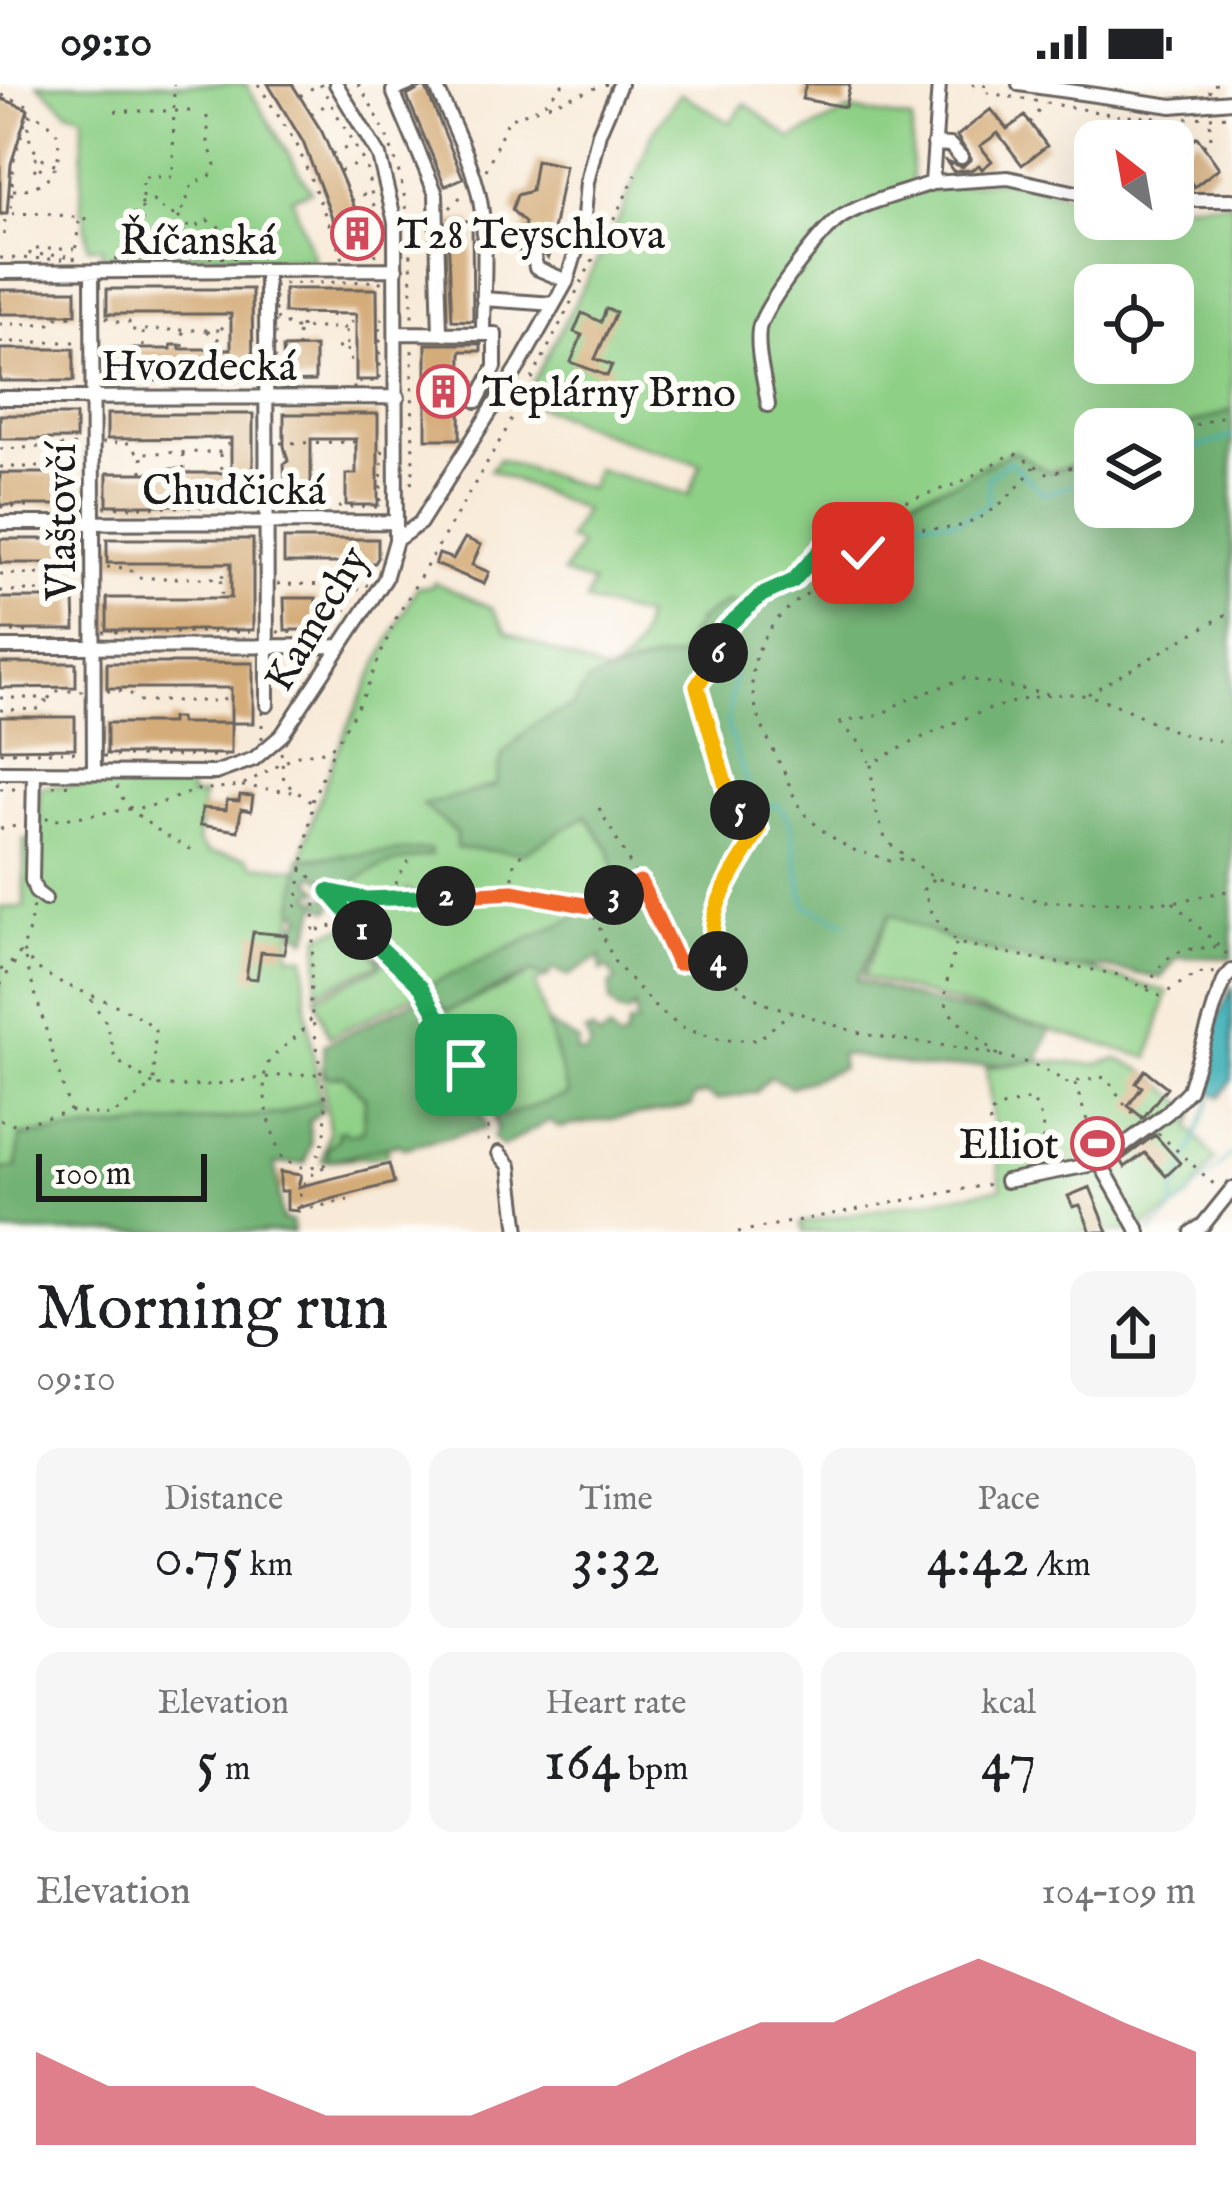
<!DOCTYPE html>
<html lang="en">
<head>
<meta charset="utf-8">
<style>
	:root { --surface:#fff; --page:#f6f6f6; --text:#202124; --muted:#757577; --accent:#d1495b }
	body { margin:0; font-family:"IM FELL English",serif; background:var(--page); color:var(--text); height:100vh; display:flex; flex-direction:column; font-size:45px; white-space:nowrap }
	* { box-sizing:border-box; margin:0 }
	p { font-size:39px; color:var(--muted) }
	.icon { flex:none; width:66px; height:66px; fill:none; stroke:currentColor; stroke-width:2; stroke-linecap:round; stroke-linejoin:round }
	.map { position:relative; height:1148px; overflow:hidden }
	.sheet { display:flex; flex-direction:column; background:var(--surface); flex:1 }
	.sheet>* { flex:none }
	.needle { width:78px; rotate:329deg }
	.fabs { position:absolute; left:1074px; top:36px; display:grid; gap:24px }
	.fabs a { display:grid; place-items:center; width:120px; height:120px; border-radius:24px; background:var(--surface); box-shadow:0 12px 48px #0002; font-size:60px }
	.scale { position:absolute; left:36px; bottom:30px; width:171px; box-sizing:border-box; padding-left:12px; border:6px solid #1c1c1c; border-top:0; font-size:33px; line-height:42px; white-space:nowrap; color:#1c1c1c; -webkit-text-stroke:9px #fdfcf7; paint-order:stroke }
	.pin { position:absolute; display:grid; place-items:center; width:102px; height:102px; color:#fff; margin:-51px; border-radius:24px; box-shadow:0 6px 18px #0006 }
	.km { position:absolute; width:60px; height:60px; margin:-30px; border-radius:50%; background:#222; color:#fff; font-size:33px; line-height:60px; text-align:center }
	.round { display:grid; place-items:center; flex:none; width:126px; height:126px; border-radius:24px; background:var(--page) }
	.headline { display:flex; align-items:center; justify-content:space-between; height:204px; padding:0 36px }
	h1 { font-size:66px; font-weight:600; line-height:90px }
	.metrics { display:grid; grid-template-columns:repeat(3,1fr); gap:18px; height:204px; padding:12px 36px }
	.metrics div { display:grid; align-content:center; border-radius:24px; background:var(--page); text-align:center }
	.metrics b { font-size:60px; font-weight:600 }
	.metrics small { font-size:33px; font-weight:400 }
	.metrics p { font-size:33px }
	.chart { height:336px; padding:24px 36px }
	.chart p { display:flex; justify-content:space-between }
	.chart svg { width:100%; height:216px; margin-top:12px; fill:var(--accent); opacity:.7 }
	.status { display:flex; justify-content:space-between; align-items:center; height:84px; padding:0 60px; background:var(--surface); direction:ltr }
	.status svg { height:33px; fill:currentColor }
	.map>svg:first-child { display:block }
	.green { fill:#8fd087; stroke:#567652; stroke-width:3; fill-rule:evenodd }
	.forest { fill:#73b274; stroke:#486748; stroke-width:3 }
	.water { fill:#3fb0b7; stroke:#2e666a; stroke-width:3 }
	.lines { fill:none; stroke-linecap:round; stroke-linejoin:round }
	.stream { stroke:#3fb0b7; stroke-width:3 }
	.building { fill:#d4ac79 }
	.minor-casing { stroke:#69645e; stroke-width:18 }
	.path { stroke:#69645e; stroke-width:3; stroke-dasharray:3 9; stroke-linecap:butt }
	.minor { stroke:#fff; stroke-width:12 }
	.split-1-casing { stroke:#fff; stroke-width:24 }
	.split-2-casing { stroke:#fff; stroke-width:24 }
	.split-3-casing { stroke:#fff; stroke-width:24 }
	.split-4-casing { stroke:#fff; stroke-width:24 }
	.split-5-casing { stroke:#fff; stroke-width:24 }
	.split-6-casing { stroke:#fff; stroke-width:24 }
	.split-7-casing { stroke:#fff; stroke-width:24 }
	.split-8-casing { stroke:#fff; stroke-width:24 }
	.split-1 { stroke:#22a559; stroke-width:15 }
	.split-2 { stroke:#22a559; stroke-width:15 }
	.split-3 { stroke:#f0652b; stroke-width:15 }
	.split-4 { stroke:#f0652b; stroke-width:15 }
	.split-5 { stroke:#f5b400; stroke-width:15 }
	.split-6 { stroke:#f5b400; stroke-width:15 }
	.split-7 { stroke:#22a559; stroke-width:15 }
	.split-8 { stroke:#f5b400; stroke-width:15 }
	.labels { text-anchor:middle; stroke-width:12; stroke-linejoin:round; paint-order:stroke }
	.poi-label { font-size:42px; fill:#1c1c1c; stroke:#fdfcf7; text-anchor:start }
	.street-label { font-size:42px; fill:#1c1c1c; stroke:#fdfcf7 }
</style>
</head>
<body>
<div class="status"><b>09:10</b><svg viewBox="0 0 49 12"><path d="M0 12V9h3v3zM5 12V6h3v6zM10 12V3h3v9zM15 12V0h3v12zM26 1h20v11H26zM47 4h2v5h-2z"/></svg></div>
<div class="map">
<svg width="1232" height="1148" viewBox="0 0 1232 1148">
	<rect width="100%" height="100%" fill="#fdfcf7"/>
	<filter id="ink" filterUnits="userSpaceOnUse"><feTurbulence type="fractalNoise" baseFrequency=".00833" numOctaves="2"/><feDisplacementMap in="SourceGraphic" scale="24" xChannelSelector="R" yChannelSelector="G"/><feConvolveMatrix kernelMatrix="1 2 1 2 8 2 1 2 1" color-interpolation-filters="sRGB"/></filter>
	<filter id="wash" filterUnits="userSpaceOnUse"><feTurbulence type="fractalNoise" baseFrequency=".004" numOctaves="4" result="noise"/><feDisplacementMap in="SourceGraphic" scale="48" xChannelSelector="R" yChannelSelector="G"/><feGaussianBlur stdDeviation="2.7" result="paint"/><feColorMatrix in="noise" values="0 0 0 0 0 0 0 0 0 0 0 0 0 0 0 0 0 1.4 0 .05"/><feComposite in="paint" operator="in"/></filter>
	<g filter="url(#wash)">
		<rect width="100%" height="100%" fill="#f8ead8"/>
		<path class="green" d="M38,0H246L311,107L292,114L314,175L261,176L236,170L101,172L102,163H88L84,129L81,128L83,32L68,27Z
			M680,9L730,39L745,19L791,55L851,26L912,36V108L1003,96L1095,117V135H1173V120L1232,118V326L1173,346L1095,345V374L1050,388L987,380L959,397L862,430L825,458L792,497L760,510L744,525L690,548L679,573L651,577L588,598L573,622L536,639L502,671L496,701L424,721L456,748L586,732L609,765L619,799L594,825L424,903L380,862L338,815L382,821L424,816L423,812L405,814L412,810L408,806L402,811L404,814L344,809C365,782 396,778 430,771L429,766L302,774C324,680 373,588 417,503H431L434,498L492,524L507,548L607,590C632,580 640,558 645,533L586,518L592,499L563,490L580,461L568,455L584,426L490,386L499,375L590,405L596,385L689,411L701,380L622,356L523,317L622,129L651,52ZM1095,201H1173V279H1095Z
			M83,700H191L190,712L203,711L198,758L208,769L247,773L254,781L299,785L289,871L305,873L306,922L320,1014L281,1030L20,1053L17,1084L0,1085V824L24,823V756L37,755L40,703Z
			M890,830L1168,908L1149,974L863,893Z
			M350,841L380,879L316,909L320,851Z
			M378,871L417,902L419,909L329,953L316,914L381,882Z
			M530,888L547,893L535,899L568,1011L504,1032L495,1030L497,1045L489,1018L434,913L448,927L523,895Z
			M1117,975C1159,990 1163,1003 1195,1028L1190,1044L1215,1075L1186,1116L1136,1148H803L801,1139L1001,1104L986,984L1038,977L1096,980Z
			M322,984L328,993L344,992L365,1013L363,1047L339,1054L328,1076L387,1062V1070L382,1072L322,1077L329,1047Z"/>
		<path class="forest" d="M1232,326V874L1178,873L1161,894L1106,884H1061L949,856L890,830L857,896L933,919L1050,945L1038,977L932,985L840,970L842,984L791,1003L770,993L756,1008L716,1016L706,1010L694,1013L691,1022C646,1031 604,1035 559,1044L549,1037L502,1063L493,1054L497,1044L495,1030L504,1032L568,1011L547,939L579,958L576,968L586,970L591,962L585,948L592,946L599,954L609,946L617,956H624L629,940L636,941L635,923L627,930L619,928L610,919V900L616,897L608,884L601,887L600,873L568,892L554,885L547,893L530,888L447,927L424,903L594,825L618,799L609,765L586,732L524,769L456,764V748L422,721L496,702L502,671L536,639L573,622L588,598L651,577L679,573L699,535L728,517L744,524L760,510L792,497L825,458L849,438L958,397L1013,367L1050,388L1095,374V423H1173V346Z
			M430,765L431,771C398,777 365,783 344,809L315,791L310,796L321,807L311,810L313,816L329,813L333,823L330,826L318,821L307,856L296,848L297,838L303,833L294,824L300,775Z
			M420,914C449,952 474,998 486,1044L405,1064L398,1060L328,1077L327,1064L339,1054L337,1047L344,1046L348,1051L363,1047L365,1014L344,992L328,993L322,984L324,961Z
			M320,1014L322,1027L309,1037L311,1060L305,1079L275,1080L282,1136L292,1138L293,1148H0V1085L17,1084L20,1052L281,1030Z"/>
		<path class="water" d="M1232,901V995L1221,1013L1201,1003L1218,935Z"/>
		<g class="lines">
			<path class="stream" d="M1173,371L1232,353
				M845,839L805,821L789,736L777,720L756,727L727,640L734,594L725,547L756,517L795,502L826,473L887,434L957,437L988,420V393L1009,377L1044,410L1095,394
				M1172,1125L1175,1108L1213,1009
				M1151,1148L1232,1070"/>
		</g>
		<g id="blocks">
			<path class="building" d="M268,0H292L322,48L367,152L343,162L303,58Z
				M806,0H850L845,23L802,15Z
				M425,2L463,94L445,102L407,12Z
				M0,14L28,25L11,80L7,130H0Z
				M991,25L1007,45L1025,32L1047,62L1022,81L998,49L980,62L992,77L982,85L979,81L971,86L953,87L946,77L962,83L971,75L957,52Z
				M1197,53L1219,84L1194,103L1173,71Z
				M536,76L565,82L548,174L537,162L519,169L525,139L512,126L517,111L531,107Z
				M452,137H472L473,237L452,236L448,149H452Z
				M107,205H252L253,296L107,297V265H171V261H180V265H231V230H107Z
				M284,205H377L378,296H356V230L284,229Z
				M0,206H76V230H0Z
				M606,225L616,228L595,275L612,281L607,292L571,278L582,251L574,248L582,229L601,238Z
				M426,260H481V267H461L460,355H426Z
				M315,263V297L285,298L283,264Z
				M0,265H74V297H0Z
				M107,330H253V421H107V389H171V385H179L180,389H231V354L107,355Z
				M284,330H378V421H346V390H356V355H311V418H286L284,380L288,377L284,362Z
				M0,331H76V355H0Z
				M0,389H74V421H0Z
				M465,454L481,461L472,481L489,488L484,500L435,480L439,470L453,475Z
				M0,455H76V479H0Z
				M107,455H253V546H107V514H231V479H107Z
				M284,455H378V474L375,479H284Z
				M0,514H74L75,546H0Z
				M284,514H316V546H285Z
				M0,579H76V603L0,604Z
				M107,579H253V639H231V604H107Z
				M0,633H75V664L0,665Z
				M171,634H180V639H231V670H107V639H171Z
				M240,711L253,712L251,727L241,725L238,747L200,741L202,724L226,726L227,716L239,717Z
				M253,848L287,851L284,870L261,868L257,895L246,894Z
				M1145,986L1167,1003L1143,1034L1128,1022L1142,1003L1136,999Z
				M1155,1051L1180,1079L1166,1092L1145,1069L1125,1083L1121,1076Z
				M389,1080L394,1099L297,1124L298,1127L287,1126V1107H280V1088L301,1091L298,1103Z
				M1090,1103L1108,1148H1091L1080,1121L1073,1123L1068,1112Z"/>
		</g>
	</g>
	<g filter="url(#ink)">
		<use href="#blocks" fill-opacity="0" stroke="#69645e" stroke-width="3"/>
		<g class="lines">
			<defs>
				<path id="minor" d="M409,0L393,7L436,110L440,249
					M939,0L932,99L1008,94L1095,113
					M1019,0L1172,22L1232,17
					M934,60L950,61L961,73
					M1173,116H1232
					M534,172L536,184L567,197
					M0,188L396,185
					M92,188L94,688
					M266,188L267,621
					M483,215L554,220
					M396,249L483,250C483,206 488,159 480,116C472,76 451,37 435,0
					M0,314L398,313
					M477,317L495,283V250H483
					M768,321C765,297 756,269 759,245C763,223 823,143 843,132C869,117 903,109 932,99
					M0,439L396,438
					M396,456L420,439L519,282L567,197L583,144L587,98L599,49L620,0
					M0,563L339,562
					M0,688L215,689L254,675L282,651L385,495L396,456L395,138L379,72L336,0
					M34,688L32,796L36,808L45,815
					M499,1069L510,1082L518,1148
					M1100,1079L1139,1148
					M1006,1097L1100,1079L1167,1029L1189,1006L1215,921L1225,895L1232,887
					M1192,1148L1203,1141L1232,1105"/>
			</defs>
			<use href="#minor" class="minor-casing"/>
			<path class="path" d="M258,0L297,61L343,175
				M320,0L366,82L378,142
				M358,0C411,80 412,148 412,239
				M972,0L982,5
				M985,0L983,8L1121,32L1158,33
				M1210,9V1L1218,0
				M2,11L30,22L13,79L11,129
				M300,12L317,1
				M548,21L607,0
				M115,27H191
				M31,30C24,53 32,74 57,81
				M311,30L329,19
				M1186,34L1232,32
				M1030,39L1043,21
				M1118,57L1123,53L1125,34
				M1203,62L1211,56L1210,35
				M332,70L353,61
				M37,73L33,81L37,90L45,76
				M486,86L508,35L541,23L563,0
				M340,87L362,78
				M13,106C50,107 67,77 55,44L31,27
				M351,116L369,108
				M450,124L464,109
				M0,130L44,129L88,135
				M134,131L142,120L153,117L169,130L177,131L184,124L192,100L210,92L215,81L208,58V35L202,26
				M178,133L191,145L207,136L263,168V175
				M448,136L468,135
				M142,150V93H173L174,0
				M4,151L5,131
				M67,172L30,170V165H74
				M376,172L370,147L382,142
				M197,173L247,174
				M0,174L67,175
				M74,176L79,138
				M115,176L176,173
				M379,197L388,204V236L380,235V297L354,298V306H284L275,298V200Z
				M332,230L333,242
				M106,233L112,238H129V246H227
				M276,235H284L288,244H346
				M0,240H50L55,233L79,232
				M301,244L302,230
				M221,245L231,232
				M207,247L221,257V263
				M143,248V263
				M183,248V263
				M0,258H83
				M298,264V246
				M337,264L347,263L346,244L356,233
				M347,265L348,276H356
				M102,298H255
				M1173,349L1232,329
				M102,359H129L138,369L220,368L231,358
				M280,359L356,358
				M0,365L81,361
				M183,370L184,387
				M220,370L221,387
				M0,383H79
				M142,388V371
				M410,399L413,398L412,261
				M0,423H28V430
				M104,423H256
				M278,423H380L383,358
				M878,432C866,489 804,499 772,542C733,596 759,637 784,688C792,705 795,722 810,735C820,745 834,755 846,762C860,771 875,769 889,777L902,775
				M875,451C904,438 932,449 960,442C992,433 1015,408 1034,383
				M107,483L128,484L138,494H221L222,513
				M0,490H48L58,482H80
				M222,493L231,483
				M277,500L358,501
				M0,507H82
				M331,547L361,501H368
				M0,548H30V552
				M103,548H256
				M277,548L304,547V553
				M280,575L311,576
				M107,607H128L138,617H222L231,610
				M1088,610L1232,527
				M0,614H49L54,607H83
				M0,626L40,625L48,615
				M262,628V655
				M839,638L880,631L900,619L964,594L1048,610
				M840,639L864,663L869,678
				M1232,659C1214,656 1194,654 1177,648C1146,637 1114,615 1082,611C1018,603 926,650 871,680L874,721L886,757L934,794L1045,818H1173L1232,806
				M0,668H82
				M281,668L284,698L312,719V724L296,824
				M103,672H225
				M53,702L76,701
				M117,702C124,729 167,752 191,766
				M242,702L292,708
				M0,705H16V701
				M312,717L334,665
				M599,724L647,810L678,879C728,871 726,899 762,918C770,923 781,924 790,926
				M46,733L50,737L151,722L197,706L240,702L298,671L323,667L336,660L363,613L395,536L505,348L636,91
				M0,745L22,741
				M301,783C349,840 441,809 506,808C533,807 563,816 590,822L614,877L656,924L682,944L721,956H758L792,927C816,934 840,944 864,950C909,959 1037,967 1064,999L1106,993L1129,1027L1142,1035
				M933,795L923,806L934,833L956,859L1119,891L1160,912C1178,903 1199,882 1217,890
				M512,806L514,779L525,766
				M393,812L398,792L409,776
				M1173,818L1231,874
				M591,822L637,800
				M318,846L354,836
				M956,860C935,940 944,921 1000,973
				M23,867C42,905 123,913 155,945L154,1001C211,1007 263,989 319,990
				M25,875L70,1027
				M721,884C698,829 733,793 759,746L730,716L697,602L721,564L723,546L762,511L793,497L825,461L892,422L959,399L1014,369L1049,390L1095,376
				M0,886C27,872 28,850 33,822
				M0,901L15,878
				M1147,904C1167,866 1177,865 1218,863
				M311,935C300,953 285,960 271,975C254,995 273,1052 282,1075L299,1083L324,1082
				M1075,999L1096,1065
				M0,1036L18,1041L71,1027L111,1032L154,1001L116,976L107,940L90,914
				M990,1040L989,1032L995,1025L1031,1015C1046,1034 1045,1055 1039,1077
				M1158,1049L1217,1103
				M325,1082L318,1070L325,1054L326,1021L310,917L315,818L328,807C345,826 360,846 378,864C392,878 408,889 421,903C448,934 493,1017 488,1058
				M324,1083C308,1092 296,1103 301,1122L307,1125L348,1116
				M738,1148L996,1099"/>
			<use href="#minor" class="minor"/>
		</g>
	</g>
	<g class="lines" filter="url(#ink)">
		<defs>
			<path id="split-1" d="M362,846L421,903L466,981"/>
			<path id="split-2" d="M362,846L328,807L365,815L446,812"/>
			<path id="split-3" d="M446,812L512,808L590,822L614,811"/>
			<path id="split-4" d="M614,811L640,798L678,879L701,875L722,884L718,877"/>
			<path id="split-5" d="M718,877C698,830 737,786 759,746L740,726"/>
			<path id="split-6" d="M718,569L697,602L730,716L740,726"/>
			<path id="split-7" d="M718,569L723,546L762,511L793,497L825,461L837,454"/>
			<path id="split-8" d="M837,454L878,431L874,452L863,469"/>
		</defs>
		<use href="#split-1" class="split-1-casing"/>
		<use href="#split-2" class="split-2-casing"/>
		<use href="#split-3" class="split-3-casing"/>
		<use href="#split-4" class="split-4-casing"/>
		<use href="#split-5" class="split-5-casing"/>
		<use href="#split-6" class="split-6-casing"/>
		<use href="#split-7" class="split-7-casing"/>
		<use href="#split-8" class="split-8-casing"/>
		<use href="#split-1" class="split-1"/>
		<use href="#split-2" class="split-2"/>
		<use href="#split-3" class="split-3"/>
		<use href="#split-4" class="split-4"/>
		<use href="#split-5" class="split-5"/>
		<use href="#split-6" class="split-6"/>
		<use href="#split-7" class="split-7"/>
		<use href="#split-8" class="split-8"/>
	</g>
	<defs>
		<symbol id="building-ring" viewBox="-11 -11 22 22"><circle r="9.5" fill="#fdfcf7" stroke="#d1495b" stroke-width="1.5"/><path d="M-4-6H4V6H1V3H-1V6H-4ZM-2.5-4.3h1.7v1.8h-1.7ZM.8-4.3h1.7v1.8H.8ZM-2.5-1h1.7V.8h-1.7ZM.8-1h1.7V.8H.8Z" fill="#d1495b"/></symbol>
		<symbol id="stadium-ring" viewBox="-11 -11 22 22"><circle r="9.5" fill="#fdfcf7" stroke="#d1495b" stroke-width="1.5"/><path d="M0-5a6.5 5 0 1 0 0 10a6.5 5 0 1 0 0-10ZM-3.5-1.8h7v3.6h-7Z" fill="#d1495b"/></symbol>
	</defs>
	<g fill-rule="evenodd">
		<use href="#building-ring" x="328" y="120" width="59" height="59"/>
		<use href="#building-ring" x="414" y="278" width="59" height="59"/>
		<use href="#stadium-ring" x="1068" y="1030" width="59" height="59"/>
	</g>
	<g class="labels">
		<g class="poi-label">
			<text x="397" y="164">T28 Teyschlova</text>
			<text x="482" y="322">Teplárny Brno</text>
			<text x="1059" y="1074" text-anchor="end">Elliot</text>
		</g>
		<g class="street-label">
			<text x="198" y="170">Říčanská</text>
			<text x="199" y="296">Hvozdecká</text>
			<text x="234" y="420">Chudčická</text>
			<text transform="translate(60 438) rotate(-90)" y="15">Vlaštovčí</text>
			<text transform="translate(315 534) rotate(-59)" y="15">Kamechy</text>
		</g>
	</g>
</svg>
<div class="fabs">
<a><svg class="needle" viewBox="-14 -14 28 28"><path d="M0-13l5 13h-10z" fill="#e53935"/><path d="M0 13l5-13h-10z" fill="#757577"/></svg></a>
<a><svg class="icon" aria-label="locate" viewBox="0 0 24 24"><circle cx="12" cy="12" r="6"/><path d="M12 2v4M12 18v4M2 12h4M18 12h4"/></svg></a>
<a><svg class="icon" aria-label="layers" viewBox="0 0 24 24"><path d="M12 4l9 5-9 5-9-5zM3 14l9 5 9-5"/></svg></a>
</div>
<div class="scale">100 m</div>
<div class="pin" style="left:466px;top:981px;background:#1e9e55"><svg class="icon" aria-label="arrive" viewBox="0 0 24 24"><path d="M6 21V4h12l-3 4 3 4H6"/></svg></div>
<div class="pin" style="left:863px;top:469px;background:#d93025"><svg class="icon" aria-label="check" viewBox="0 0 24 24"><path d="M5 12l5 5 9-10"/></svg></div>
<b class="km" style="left:362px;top:846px">1</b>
<b class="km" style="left:446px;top:812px">2</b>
<b class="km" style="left:614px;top:811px">3</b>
<b class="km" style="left:718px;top:877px">4</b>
<b class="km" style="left:740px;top:726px">5</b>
<b class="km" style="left:718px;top:569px">6</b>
</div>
<section class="sheet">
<div class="headline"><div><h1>Morning run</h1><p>09:10</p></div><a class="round"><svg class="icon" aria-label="share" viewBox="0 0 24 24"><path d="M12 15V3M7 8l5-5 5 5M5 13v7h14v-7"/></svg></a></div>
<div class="metrics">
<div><p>Distance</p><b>0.75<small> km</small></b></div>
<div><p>Time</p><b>3:32</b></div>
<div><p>Pace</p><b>4:42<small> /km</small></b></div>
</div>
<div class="metrics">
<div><p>Elevation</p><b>5<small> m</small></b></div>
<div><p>Heart rate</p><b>164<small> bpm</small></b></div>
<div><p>kcal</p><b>47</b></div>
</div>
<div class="chart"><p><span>Elevation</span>104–109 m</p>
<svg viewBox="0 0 160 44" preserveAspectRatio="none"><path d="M0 44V25L10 32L20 32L30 32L40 38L50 38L60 38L70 32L80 32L90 25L100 19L110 19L120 12L130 6L140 12L150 19L160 25V44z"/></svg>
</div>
</section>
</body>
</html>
